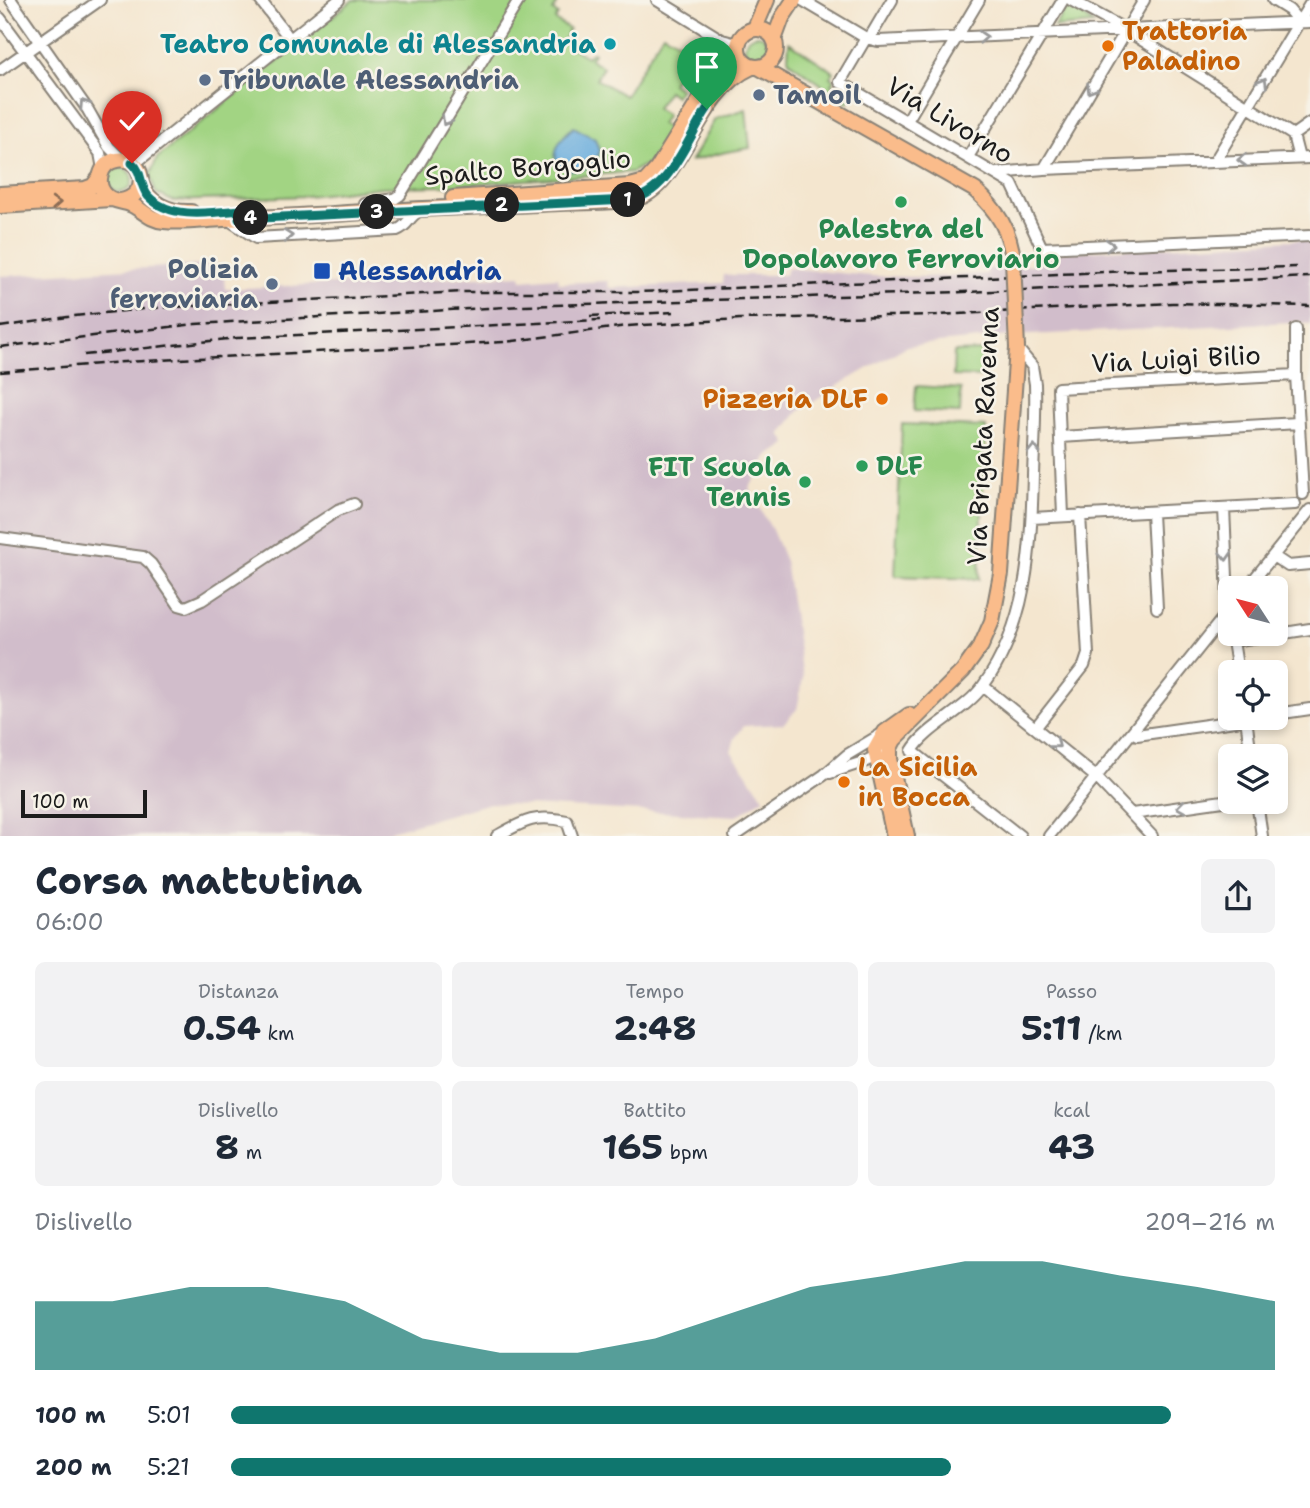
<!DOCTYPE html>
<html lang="it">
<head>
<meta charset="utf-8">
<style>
	:root { --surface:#fff; --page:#f2f2f3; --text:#1f2937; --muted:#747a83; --accent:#0f766e }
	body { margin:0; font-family:"Shantell Sans",sans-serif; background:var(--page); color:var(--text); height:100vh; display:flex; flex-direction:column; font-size:26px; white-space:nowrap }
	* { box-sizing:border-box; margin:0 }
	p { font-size:23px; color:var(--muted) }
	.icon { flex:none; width:38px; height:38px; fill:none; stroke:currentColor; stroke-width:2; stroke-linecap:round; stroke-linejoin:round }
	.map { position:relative; height:836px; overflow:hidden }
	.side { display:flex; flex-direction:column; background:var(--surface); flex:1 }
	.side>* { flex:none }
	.needle { width:46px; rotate:306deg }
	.buttons { position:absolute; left:1218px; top:576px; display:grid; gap:14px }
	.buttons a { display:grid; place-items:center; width:70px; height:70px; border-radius:10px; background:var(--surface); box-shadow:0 4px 10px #0003; font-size:35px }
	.scale { position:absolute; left:21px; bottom:18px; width:126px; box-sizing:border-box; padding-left:7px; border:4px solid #1c1c1c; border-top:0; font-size:19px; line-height:24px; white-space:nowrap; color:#1c1c1c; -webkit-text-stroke:5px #f7f3e8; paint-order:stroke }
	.pin { position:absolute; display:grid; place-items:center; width:60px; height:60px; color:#fff; margin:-72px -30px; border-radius:50% 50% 50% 0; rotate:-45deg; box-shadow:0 0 7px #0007 }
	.pin .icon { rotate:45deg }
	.km { position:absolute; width:35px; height:35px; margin:-18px; border-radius:50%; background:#222; color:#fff; font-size:19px; line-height:35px; text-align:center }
	.round { display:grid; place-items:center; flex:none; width:74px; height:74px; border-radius:10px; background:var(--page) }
	.headline { display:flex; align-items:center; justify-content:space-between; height:119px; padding:0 35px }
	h1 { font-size:38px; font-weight:700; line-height:52px }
	.metrics { display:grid; grid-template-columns:repeat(3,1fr); gap:10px; height:119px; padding:7px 35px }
	.metrics div { display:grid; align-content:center; border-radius:10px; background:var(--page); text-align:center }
	.metrics b { font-size:35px; font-weight:700 }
	.metrics small { font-size:19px; font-weight:400 }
	.metrics p { font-size:19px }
	.chart { height:196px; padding:14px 35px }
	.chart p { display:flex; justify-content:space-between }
	.chart svg { width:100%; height:126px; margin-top:7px; fill:var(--accent); opacity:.7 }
	ul { padding:0 35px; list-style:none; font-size:23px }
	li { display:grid; grid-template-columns:112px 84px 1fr; align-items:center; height:52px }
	li i { height:18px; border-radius:9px; background:var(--accent) }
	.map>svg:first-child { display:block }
	.industrial { fill:#d1bdcb }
	.green { fill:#a2d483; stroke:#5f7850; stroke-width:2 }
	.water { fill:#67acdd; stroke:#42647c; stroke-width:2 }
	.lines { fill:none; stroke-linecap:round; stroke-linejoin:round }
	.minor-casing { stroke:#888176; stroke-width:14 }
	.major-casing { stroke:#888176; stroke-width:18 }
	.minor { stroke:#fff; stroke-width:10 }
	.major { stroke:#fabc8b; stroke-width:14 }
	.rail { stroke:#1c1c1c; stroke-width:2.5; stroke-dasharray:10 5; stroke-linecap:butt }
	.major-bridge-casing { stroke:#888176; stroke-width:18; stroke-linecap:butt }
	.major-bridge { stroke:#fabc8b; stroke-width:14 }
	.oneway { stroke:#999 }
	.oneway2 { stroke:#8b6c54 }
	.route-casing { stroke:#fff; stroke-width:14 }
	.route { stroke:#0f766e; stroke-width:9 }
	.culture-dot { fill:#0f9aa8; stroke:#f7f3e8; stroke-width:2.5 }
	.food-dot { fill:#e8710a; stroke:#f7f3e8; stroke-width:2.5 }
	.service-dot { fill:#5c6f8a; stroke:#f7f3e8; stroke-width:2.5 }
	.leisure-dot { fill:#2e9e5b; stroke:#f7f3e8; stroke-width:2.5 }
	.transit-dot { fill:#1a4fb4; stroke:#f7f3e8; stroke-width:2.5 }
	.labels { text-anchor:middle; stroke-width:5; stroke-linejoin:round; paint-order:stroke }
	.food-label { font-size:26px; font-weight:bold; fill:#c56008; stroke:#f7f3e8; text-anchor:start }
	.culture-label { font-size:26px; font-weight:bold; fill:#0d838f; stroke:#f7f3e8; text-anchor:end }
	.service-label { font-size:26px; font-weight:bold; fill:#4e5e75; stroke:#f7f3e8; text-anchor:start }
	.street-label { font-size:26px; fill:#1c1c1c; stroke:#f7f3e8 }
	.leisure-label { font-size:26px; font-weight:bold; fill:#27864d; stroke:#f7f3e8 }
	.transit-label { font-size:26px; font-weight:bold; fill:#164399; stroke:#f7f3e8; text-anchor:start }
</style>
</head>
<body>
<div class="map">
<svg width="1310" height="836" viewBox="0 0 1310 836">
	<rect width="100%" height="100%" fill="#f7f3e8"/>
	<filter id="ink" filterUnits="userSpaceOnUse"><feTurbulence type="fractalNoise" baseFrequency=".0143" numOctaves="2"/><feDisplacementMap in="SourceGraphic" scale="14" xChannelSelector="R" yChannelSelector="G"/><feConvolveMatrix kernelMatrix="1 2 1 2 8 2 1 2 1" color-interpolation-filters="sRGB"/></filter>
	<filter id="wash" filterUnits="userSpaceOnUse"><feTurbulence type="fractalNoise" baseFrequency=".00686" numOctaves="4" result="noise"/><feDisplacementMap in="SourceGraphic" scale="28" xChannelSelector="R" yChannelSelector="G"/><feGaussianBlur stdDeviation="1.57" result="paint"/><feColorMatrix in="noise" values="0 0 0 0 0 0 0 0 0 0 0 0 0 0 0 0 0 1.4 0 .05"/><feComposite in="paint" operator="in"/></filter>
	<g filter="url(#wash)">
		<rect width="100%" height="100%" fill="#f4e6cf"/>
		<path class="industrial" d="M1310,239V324L1293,322L1010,336L907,346L844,382L798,412L781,434L787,444L767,457L749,489L772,530L785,561L803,678L797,709L783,724L744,726L735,738L731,751L764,798L737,816L490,803L373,836H0V276L223,264L225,289L521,275L522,280L558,277L559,283L608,281L609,288L723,283L724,275H785L787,268L871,276L923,277L987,274V269L1038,264L1048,253Z"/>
		<path class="green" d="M353,0H559L553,11L558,15L555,20L569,29L563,42L587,57L592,52L594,53L590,59L603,67L596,79L625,96L663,33L709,60L693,72L683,66L672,83L680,89L675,96L668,91L656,108L667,115L661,124L675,133L655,159L632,172L446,186L382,187L307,196L172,201L156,193L150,175L157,158Z
			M1068,5L1094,24L1054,27Z
			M745 47a12 12 0 1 1 24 0a12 12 0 1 1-24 0Z
			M789,42L834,72L830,77L834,80L831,85L851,97L847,103L790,62L788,58Z
			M746,109L750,148L726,152L691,161L715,119Z
			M108 180a12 12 0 1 1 24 0a12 12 0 1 1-24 0Z
			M985,351V377L953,376L954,352Z
			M916,386L961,389L960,413L914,411Z
			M902,424L986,427L979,579L895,576Z"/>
		<path class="water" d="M574,127L595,139L600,152L592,166C552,183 543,150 574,127Z"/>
	</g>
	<g filter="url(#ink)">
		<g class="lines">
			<defs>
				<path id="minor" d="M11,0L88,110L109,147L122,160
					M260,0L290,39
					M657,0L722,40L733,43L740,40
					M802,0L866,38L878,41L1310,22
					M1071,0L1126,30L1293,135L1299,158
					M1273,0L1289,10L1299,22
					M0,18L100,153L103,169
					M866,38L840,82L1012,184L1042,248L1310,236
					M869,39L892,0
					M0,70L100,0
					M907,121L979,0
					M1293,135L1310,123
					M968,157L1063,0
					M1215,161L1310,4
					M134,164L339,0
					M1044,169L1144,0
					M997,173L1044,169L1310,158
					M365,204L394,199L400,195L519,0
					M229,220L256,238L397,230C409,226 408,216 421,210
					M240,223L243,213L252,209
					M1296,329V375L1303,494
					M1017,348L1032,366L1035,384C1036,414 1034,445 1033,475C1031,549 1028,624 983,686C965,711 925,728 912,751L1020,836
					M1060,437L1298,423
					M1224,508L1228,600L1230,602
					M1152,513L1157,608
					M1063,516L1058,388L1296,375
					M1032,518L1295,504
					M0,538L143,557L151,564L179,605L186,607L202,600L338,510L354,504
					M1273,556L1288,566L1310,564
					M1247,588L1310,510
					M1216,627L1233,641L1310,629
					M1233,641L1238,672
					M983,686L1096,777L1152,836
					M1276,714L1310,709
					M1246,718L1251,756
					M1036,727L1084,666L1088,654L1080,515
					M1133,731L1137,735L1256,718
					M830,773L866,761L880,754
					M1257,802L1262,836
					M1132,814L1230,800
					M497,836C524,821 535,814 567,821L572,836
					M735,836L824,775L847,755L885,732
					M1049,836L1230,609"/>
				<path id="major" d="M755,28L767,0
					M738 48a19 19 0 1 1 38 0a19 19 0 1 1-38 0Z
					M774,40L782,18L794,0
					M758,67L975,190C997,210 1010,230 1013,260
					M141,183C148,204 170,213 191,212
					M0,194L85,189L93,186L100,177
					M453,198L630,186L645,182L657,169L704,93L732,62L738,50
					M120,201C151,197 145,155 117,160C100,162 94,185 107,196C114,202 124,201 132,205C144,211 150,220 164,221C183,223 203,220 223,219C270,218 318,215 365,212C424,209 482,206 540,204C572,202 604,203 635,199C682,187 696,91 752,67
					M0,206L111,199
					M894,836L875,750L885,732L909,715
					M907,836L890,759V748L894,740L963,671L981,646L992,621L1001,574L1017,348"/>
			</defs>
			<use href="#minor" class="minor-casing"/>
			<use href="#major" class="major-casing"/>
			<use href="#minor" class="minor"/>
			<use href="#major" class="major"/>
			<path class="rail" d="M590,316L674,312
				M0,327L74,316L155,308L463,292H639L1129,271L1296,267
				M0,347L195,324L302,318L524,306L1025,290L1310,277
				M84,355L237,338L600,320
				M0,372L124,362L505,342L627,326L740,319L937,315L1172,303L1310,306"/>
			<defs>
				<path id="major-bridge" d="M1013,260L1017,348"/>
			</defs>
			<use href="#major-bridge" class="major-bridge-casing"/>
			<use href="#major-bridge" class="major-bridge"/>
		</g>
		<defs><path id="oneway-chevron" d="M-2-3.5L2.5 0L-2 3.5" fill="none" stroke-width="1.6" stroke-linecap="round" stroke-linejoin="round" transform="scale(1.75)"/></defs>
		<g class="oneway">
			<use href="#oneway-chevron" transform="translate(983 37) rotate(-3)"/>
			<use href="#oneway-chevron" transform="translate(1263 82) rotate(-59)"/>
			<use href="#oneway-chevron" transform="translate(1091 89) rotate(121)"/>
			<use href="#oneway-chevron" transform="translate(84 104) rotate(-123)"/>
			<use href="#oneway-chevron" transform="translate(446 121) rotate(121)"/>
			<use href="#oneway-chevron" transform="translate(1242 160) rotate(178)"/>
			<use href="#oneway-chevron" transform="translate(288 236) rotate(-5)"/>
			<use href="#oneway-chevron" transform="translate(1110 245) rotate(-3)"/>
			<use href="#oneway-chevron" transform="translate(1034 449) rotate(-88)"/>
			<use href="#oneway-chevron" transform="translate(1226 556) rotate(87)"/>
			<use href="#oneway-chevron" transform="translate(1056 744) rotate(39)"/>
			<use href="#oneway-chevron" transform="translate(1181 807) rotate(172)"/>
		</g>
		<use class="oneway2" href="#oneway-chevron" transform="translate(56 203) rotate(-3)"/>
	</g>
	<g class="lines" filter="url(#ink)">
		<defs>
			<path id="route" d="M132,163C143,172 139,185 148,196C173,223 220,211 252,209L243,213L239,219L628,200C668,196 687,139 707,109"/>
		</defs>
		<use href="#route" class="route-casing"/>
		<use href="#route" class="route"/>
	</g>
	<circle class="culture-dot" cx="610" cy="44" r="7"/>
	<g class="food-dot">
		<circle cx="1108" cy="46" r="7"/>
		<circle cx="882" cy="399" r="7"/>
		<circle cx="844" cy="782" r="7"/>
	</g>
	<g class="service-dot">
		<circle cx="205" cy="80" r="7"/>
		<circle cx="759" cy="95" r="7"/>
		<circle cx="272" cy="284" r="7"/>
	</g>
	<g class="leisure-dot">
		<circle cx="901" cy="202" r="7"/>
		<circle cx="862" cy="466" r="7"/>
		<circle cx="805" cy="482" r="7"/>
	</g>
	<rect class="transit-dot" x="313" y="262" width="18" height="18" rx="3.5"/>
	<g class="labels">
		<g class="food-label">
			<text x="1122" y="40">Trattoria<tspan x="1122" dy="30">Paladino</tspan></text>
			<text x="868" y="408" text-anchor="end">Pizzeria DLF</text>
			<text x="858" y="776">La Sicilia<tspan x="858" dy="30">in Bocca</tspan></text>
		</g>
		<g class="culture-label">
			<text x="596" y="53">Teatro Comunale di Alessandria</text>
		</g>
		<g class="service-label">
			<text x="219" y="89">Tribunale Alessandria</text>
			<text x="773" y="104">Tamoil</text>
			<text x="258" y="278" text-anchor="end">Polizia<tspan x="258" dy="30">ferroviaria</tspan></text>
		</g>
		<g class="street-label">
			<text transform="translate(950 120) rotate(31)" y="9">Via Livorno</text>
			<text transform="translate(528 167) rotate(-5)" y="9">Spalto Borgoglio</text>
			<text transform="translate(1176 359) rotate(-3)" y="9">Via Luigi Bilio</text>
			<text transform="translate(983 436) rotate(-87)" y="9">Via Brigata Ravenna</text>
		</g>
		<g class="leisure-label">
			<text x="901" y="238">Palestra del<tspan x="901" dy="30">Dopolavoro Ferroviario</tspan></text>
			<text x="876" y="475" text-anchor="start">DLF</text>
			<text x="791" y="476" text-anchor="end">FIT Scuola<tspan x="791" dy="30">Tennis</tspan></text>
		</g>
		<g class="transit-label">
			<text x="338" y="280">Alessandria</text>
		</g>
	</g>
</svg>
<div class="buttons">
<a><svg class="needle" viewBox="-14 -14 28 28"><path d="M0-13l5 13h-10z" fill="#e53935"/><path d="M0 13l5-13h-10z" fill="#747a83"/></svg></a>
<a><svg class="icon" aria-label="locate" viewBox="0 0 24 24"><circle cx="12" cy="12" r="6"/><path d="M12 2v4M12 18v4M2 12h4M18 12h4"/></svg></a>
<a><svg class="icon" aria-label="layers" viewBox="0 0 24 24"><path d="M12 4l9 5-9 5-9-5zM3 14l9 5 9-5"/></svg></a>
</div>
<div class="scale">100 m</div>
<div class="pin" style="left:707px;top:109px;background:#1e9e55"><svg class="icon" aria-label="arrive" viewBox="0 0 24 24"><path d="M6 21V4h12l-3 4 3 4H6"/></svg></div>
<div class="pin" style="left:132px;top:163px;background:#d93025"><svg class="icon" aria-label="check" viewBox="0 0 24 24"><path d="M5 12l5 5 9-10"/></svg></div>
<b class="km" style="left:628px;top:200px">1</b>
<b class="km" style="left:502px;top:205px">2</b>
<b class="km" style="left:377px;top:212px">3</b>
<b class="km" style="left:251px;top:218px">4</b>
</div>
<section class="side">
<div class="headline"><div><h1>Corsa mattutina</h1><p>06:00</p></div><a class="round"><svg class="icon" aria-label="share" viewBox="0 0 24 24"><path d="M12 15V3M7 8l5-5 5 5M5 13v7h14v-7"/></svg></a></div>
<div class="metrics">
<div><p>Distanza</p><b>0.54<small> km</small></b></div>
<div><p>Tempo</p><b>2:48</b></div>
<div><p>Passo</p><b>5:11<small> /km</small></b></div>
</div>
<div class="metrics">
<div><p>Dislivello</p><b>8<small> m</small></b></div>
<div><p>Battito</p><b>165<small> bpm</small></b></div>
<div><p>kcal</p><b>43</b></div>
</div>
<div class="chart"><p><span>Dislivello</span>209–216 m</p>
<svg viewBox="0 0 160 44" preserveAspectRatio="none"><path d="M0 44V20L10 20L20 15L30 15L40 20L50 33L60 38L70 38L80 33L90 24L100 15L110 11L120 6L130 6L140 11L150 15L160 20V44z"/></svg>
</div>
<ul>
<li><b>100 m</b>5:01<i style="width:90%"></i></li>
<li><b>200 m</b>5:21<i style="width:69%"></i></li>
</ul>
</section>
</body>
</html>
